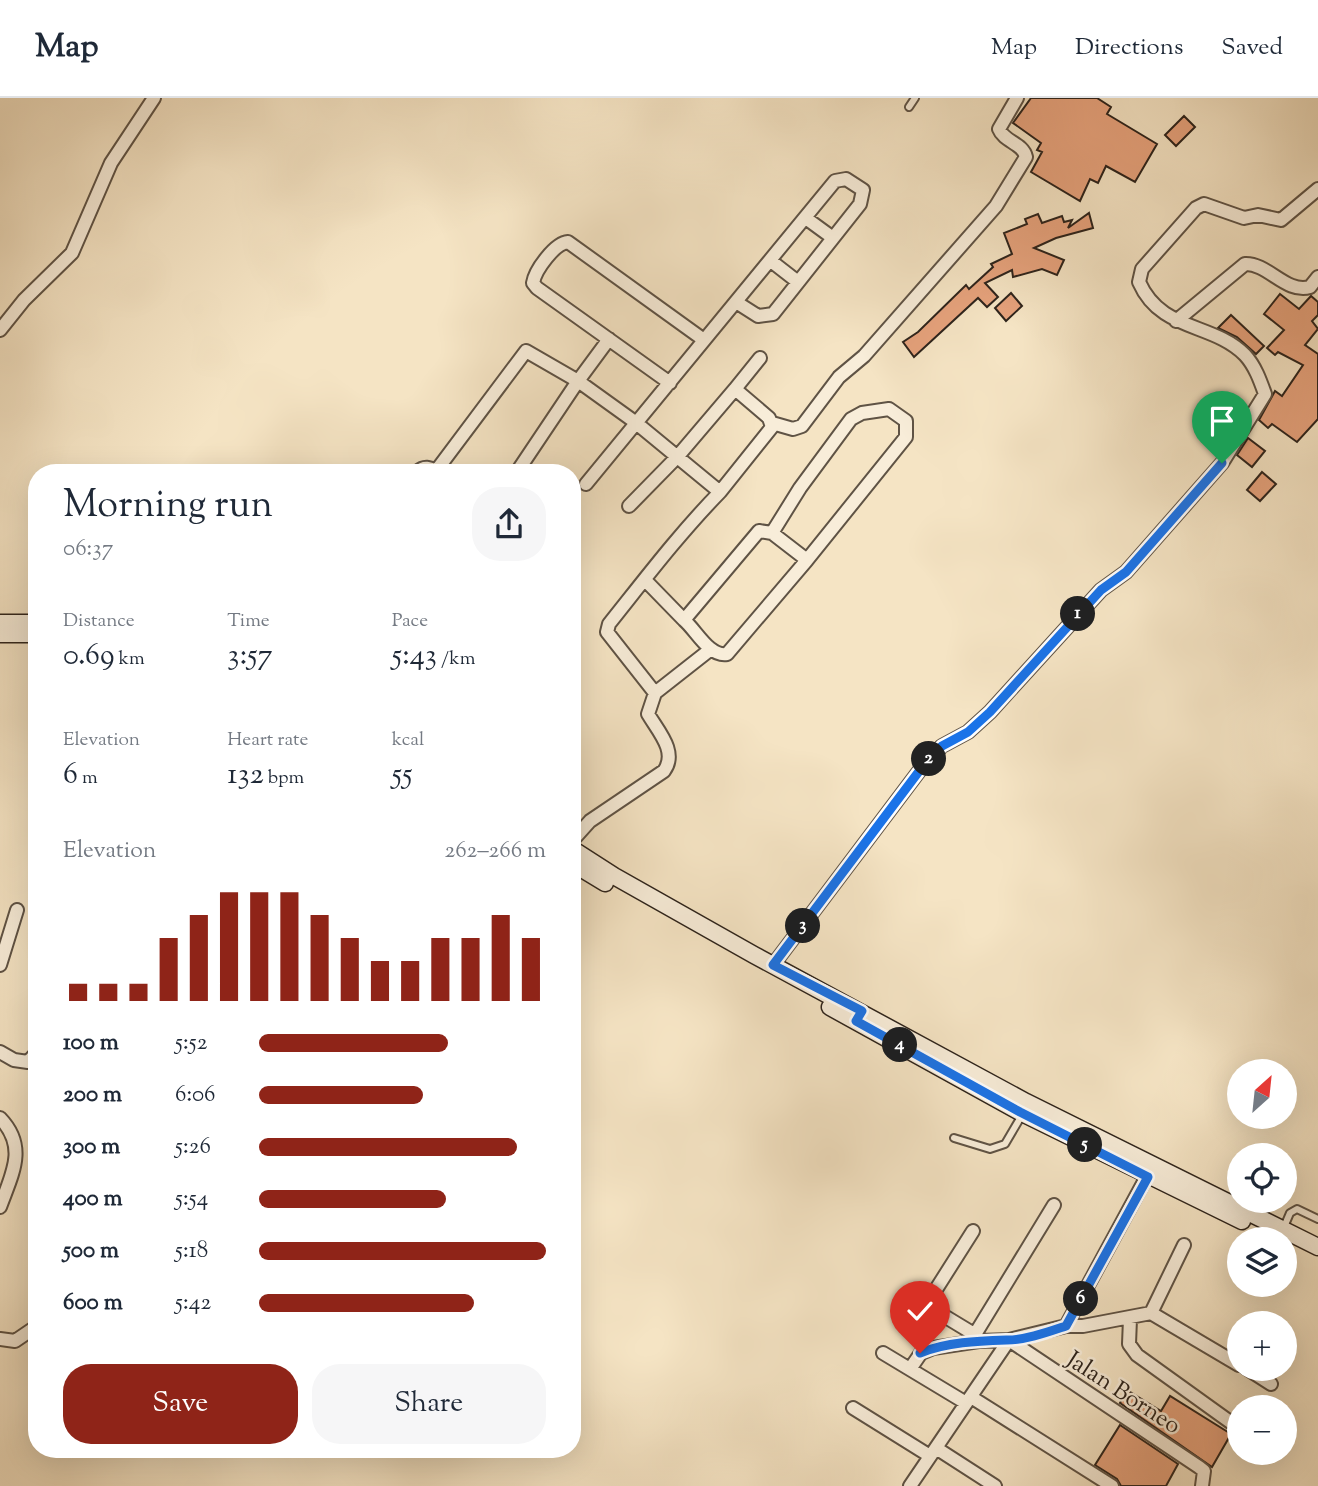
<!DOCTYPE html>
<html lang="en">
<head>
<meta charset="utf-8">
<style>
	:root { --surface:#fff; --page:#f6f6f7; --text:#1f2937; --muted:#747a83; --line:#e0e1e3; --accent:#8f2418 }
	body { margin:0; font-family:"Sorts Mill Goudy",serif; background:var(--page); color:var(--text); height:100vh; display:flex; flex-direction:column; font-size:26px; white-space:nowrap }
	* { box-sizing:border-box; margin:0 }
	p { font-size:23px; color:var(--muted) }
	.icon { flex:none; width:38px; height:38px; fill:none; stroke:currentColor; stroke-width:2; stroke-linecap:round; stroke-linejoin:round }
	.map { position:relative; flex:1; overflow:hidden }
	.panel { position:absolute; left:28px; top:366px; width:553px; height:994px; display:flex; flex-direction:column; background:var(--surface); border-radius:28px; box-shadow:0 7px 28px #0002 }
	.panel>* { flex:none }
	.needle { width:46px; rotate:27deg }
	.tools { position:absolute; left:1227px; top:961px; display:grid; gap:14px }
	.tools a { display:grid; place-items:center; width:70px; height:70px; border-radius:50%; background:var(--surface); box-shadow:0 7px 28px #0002; font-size:35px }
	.pin { position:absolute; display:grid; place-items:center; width:60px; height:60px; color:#fff; margin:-72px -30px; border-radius:50% 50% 50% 0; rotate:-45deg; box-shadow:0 0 7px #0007 }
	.pin .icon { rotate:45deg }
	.km { position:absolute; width:35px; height:35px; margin:-18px; border-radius:50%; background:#222; color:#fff; font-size:19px; line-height:35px; text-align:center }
	.round { display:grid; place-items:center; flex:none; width:74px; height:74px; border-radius:28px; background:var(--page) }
	.overview { display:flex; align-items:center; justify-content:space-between; height:119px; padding:0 35px }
	h1 { font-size:38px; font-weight:600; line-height:52px }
	.figures { display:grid; grid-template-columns:repeat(3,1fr); gap:10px; height:119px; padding:7px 35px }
	.figures div { display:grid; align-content:center }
	.figures b { font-size:30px; font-weight:600 }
	.figures small { font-size:19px; font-weight:400 }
	.figures p { font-size:19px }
	.chart { height:196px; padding:14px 35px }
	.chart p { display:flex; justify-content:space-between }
	.chart svg { width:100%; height:126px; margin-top:7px; stroke:var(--accent); stroke-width:6 }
	.button { display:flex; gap:14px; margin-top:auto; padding:14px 35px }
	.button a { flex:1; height:80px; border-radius:28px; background:var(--accent); color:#fff; font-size:28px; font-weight:600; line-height:80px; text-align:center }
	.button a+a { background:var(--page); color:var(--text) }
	ul { padding:0 35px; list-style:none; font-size:23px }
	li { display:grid; grid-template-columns:112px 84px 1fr; align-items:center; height:52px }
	li i { height:18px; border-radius:9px; background:var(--accent) }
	header { display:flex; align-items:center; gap:42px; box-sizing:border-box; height:98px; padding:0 35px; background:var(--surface); border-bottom:2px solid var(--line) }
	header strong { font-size:33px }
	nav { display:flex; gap:38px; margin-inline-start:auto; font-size:24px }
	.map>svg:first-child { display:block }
	.building { fill:#e6a27c; stroke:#2d231b; stroke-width:2 }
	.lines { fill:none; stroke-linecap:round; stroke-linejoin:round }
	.lane-casing { stroke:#5f5345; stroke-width:10 }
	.street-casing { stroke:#5f5345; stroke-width:16 }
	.secondary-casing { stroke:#2d231b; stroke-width:19 }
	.lane { stroke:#f8edd9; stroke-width:6 }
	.street { stroke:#f8edd9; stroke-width:12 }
	.secondary { stroke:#f8edd9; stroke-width:16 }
	.route-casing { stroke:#fff; stroke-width:14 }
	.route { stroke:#1a73e8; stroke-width:9 }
	.labels { text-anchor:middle; stroke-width:5; stroke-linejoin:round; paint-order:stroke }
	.street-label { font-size:24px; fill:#2d231b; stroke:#f8edd9 }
</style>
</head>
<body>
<header>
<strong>Map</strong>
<nav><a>Map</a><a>Directions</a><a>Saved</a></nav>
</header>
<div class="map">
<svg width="1318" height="1388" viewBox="0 0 1318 1388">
	<rect width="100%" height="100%" fill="#f5e4c4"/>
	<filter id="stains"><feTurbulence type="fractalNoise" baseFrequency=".00286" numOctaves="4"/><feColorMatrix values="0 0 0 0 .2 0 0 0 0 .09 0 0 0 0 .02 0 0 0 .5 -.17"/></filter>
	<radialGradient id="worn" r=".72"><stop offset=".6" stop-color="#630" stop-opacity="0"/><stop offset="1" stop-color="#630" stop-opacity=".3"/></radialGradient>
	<path class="building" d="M1031,0H1097L1111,9L1107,16L1157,46L1135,84L1106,68L1098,85L1090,81L1080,103L1031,74L1042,54L1037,52L1041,45L1013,25Z
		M1184,18L1195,29L1176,48L1165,37Z
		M1089,115L1093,130L1056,140L1034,150L1064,162L1057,177L1042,171L1013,179L1012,172L985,185L998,199L987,209L978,200L914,259L903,244L918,234L966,187L969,191L993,169L991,166L1012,156L1004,135L1027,126L1025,121L1038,116L1042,125L1062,118L1064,124L1072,122L1068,130Z
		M1011,195L1022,208L1006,223L995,210Z
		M1280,196L1299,211L1311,198L1318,204V217L1312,223L1318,231L1305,247L1318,256V321L1297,344L1272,326L1268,330L1259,322L1275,293L1282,298L1303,267L1278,254L1275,257L1267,250L1284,232L1264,216Z
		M1231,217L1264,248L1256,256L1237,239L1218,230Z
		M1248,340L1265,353L1252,369L1237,357Z
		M1262,374L1276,386L1260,403L1247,392Z
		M1127,1292L1161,1313L1170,1298L1231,1336L1212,1369L1120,1305Z
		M1120,1327L1178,1366L1166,1388H1121L1117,1381L1095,1367Z"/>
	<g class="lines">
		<defs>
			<path id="lane" d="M909,9L915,0
				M954,1040L990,1051L1005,1046L1022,1017
				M1284,1129L1290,1115L1297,1111L1318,1121"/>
			<path id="street" d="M807,121L833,140
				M771,163L798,184
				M1176,223L1245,166C1268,165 1286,196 1310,189L1318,179
				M0,232L24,202L72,155L111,65L154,0
				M670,285L537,190L533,185C535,172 555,145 568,144L704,242
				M735,291L760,260
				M772,325L793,331L802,328L839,279L864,258L996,108L1026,59C1023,45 1004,44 999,31L1017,0
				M436,373L526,253L578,283L635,324L720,394C679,436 645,481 609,526L607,534L655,595L648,616C658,633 678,654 664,673L590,723L572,743
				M417,374C425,367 430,370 438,374
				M517,374L578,283L609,241
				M586,386L835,83L846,81L863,92L860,106L773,216L758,218L736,204
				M629,408L678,358L735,291L769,320L772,329L720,394
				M646,483L684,522L759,433L772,435L807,462
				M684,522C696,532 709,559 727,556L807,462L906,339V323L889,311L862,315L851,321L800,390L772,435
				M655,595L711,551
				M0,867L17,812
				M773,867L926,664L942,648L968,634L990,614L1101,492L1126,474L1222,365L1265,296C1260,282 1255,268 1245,257C1212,224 1161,234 1139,184L1142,171L1196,110L1204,106L1244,120L1258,117L1281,122L1318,91
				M0,954L14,962L28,964L37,954
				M0,1020C28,1049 12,1076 0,1109
				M973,1133L928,1204L931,1210L969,1233L979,1242
				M1151,1215L1239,1267
				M1151,1215L1184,1147
				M1130,1221L1129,1246L1137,1257L1233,1326
				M1066,1228L1152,1069
				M974,1238L1054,1107
				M0,1241L15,1243L37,1228
				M1009,1242L1199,1369L1204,1373L1202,1388
				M883,1255L966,1305
				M1246,1270L1271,1286
				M910,1271L921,1255L933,1250L979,1243L1009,1242L1066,1228H1083L1151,1215
				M971,1299L1112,1388
				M853,1310L930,1358
				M936,1350L995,1388
				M910,1388L1009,1242"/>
			<path id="secondary" d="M0,525H37
				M0,536H37
				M572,751L614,778L754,857L1026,1004L1318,1149
				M572,765L605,785
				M830,909L1020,1014L1242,1123"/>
		</defs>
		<use href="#lane" class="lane-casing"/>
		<use href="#street" class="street-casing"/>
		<use href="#secondary" class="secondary-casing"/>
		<use href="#lane" class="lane"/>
		<use href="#street" class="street"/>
		<use href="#secondary" class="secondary"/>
	</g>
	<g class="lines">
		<defs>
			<path id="route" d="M920,1255C947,1244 978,1243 1007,1242C1026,1242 1048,1234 1066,1228L1148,1079L1020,1014L856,923L862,913L773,867L926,664L942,648L968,634L990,614L1101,492L1126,474L1222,365"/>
		</defs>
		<use href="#route" class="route-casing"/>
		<use href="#route" class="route"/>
	</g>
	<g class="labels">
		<g class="street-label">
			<text transform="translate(1124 1294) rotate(33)" y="8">Jalan Borneo</text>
		</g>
	</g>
	<rect width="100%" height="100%" filter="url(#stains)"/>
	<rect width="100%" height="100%" fill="url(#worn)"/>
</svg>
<div class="tools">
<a><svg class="needle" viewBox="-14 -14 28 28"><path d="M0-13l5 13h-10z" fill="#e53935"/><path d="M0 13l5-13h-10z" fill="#747a83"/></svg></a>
<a><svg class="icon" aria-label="locate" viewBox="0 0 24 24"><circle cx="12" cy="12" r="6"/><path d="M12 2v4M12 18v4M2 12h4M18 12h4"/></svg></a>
<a><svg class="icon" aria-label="layers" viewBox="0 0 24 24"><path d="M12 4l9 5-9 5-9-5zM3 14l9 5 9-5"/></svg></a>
<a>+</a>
<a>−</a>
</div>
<div class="pin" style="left:1222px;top:365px;background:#1e9e55"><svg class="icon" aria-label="arrive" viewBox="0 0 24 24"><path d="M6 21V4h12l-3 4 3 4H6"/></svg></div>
<div class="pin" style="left:920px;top:1255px;background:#d93025"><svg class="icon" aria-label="check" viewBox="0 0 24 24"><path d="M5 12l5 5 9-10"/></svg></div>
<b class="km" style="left:1078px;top:516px">1</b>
<b class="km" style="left:929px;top:661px">2</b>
<b class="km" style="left:803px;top:828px">3</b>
<b class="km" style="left:900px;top:947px">4</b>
<b class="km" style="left:1085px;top:1047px">5</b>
<b class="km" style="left:1081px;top:1201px">6</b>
<section class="panel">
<div class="overview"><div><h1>Morning run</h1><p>06:37</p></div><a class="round"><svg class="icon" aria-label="share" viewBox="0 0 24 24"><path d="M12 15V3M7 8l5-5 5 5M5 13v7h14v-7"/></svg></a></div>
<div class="figures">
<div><p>Distance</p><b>0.69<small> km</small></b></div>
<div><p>Time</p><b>3:57</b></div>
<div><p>Pace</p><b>5:43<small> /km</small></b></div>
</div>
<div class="figures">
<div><p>Elevation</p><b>6<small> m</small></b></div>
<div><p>Heart rate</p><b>132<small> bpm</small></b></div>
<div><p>kcal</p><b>55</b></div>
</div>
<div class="chart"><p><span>Elevation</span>262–266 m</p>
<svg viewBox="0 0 160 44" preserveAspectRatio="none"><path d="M5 44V38M15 44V38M25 44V38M35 44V22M45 44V14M55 44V6M65 44V6M75 44V6M85 44V14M95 44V22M105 44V30M115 44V30M125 44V22M135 44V22M145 44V14M155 44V22"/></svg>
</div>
<ul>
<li><b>100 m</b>5:52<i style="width:66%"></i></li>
<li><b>200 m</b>6:06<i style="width:57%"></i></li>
<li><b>300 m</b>5:26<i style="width:90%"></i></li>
<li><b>400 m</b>5:54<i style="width:65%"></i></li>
<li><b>500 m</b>5:18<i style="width:100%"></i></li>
<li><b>600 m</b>5:42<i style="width:75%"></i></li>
</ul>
<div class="button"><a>Save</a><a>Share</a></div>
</section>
</div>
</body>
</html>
